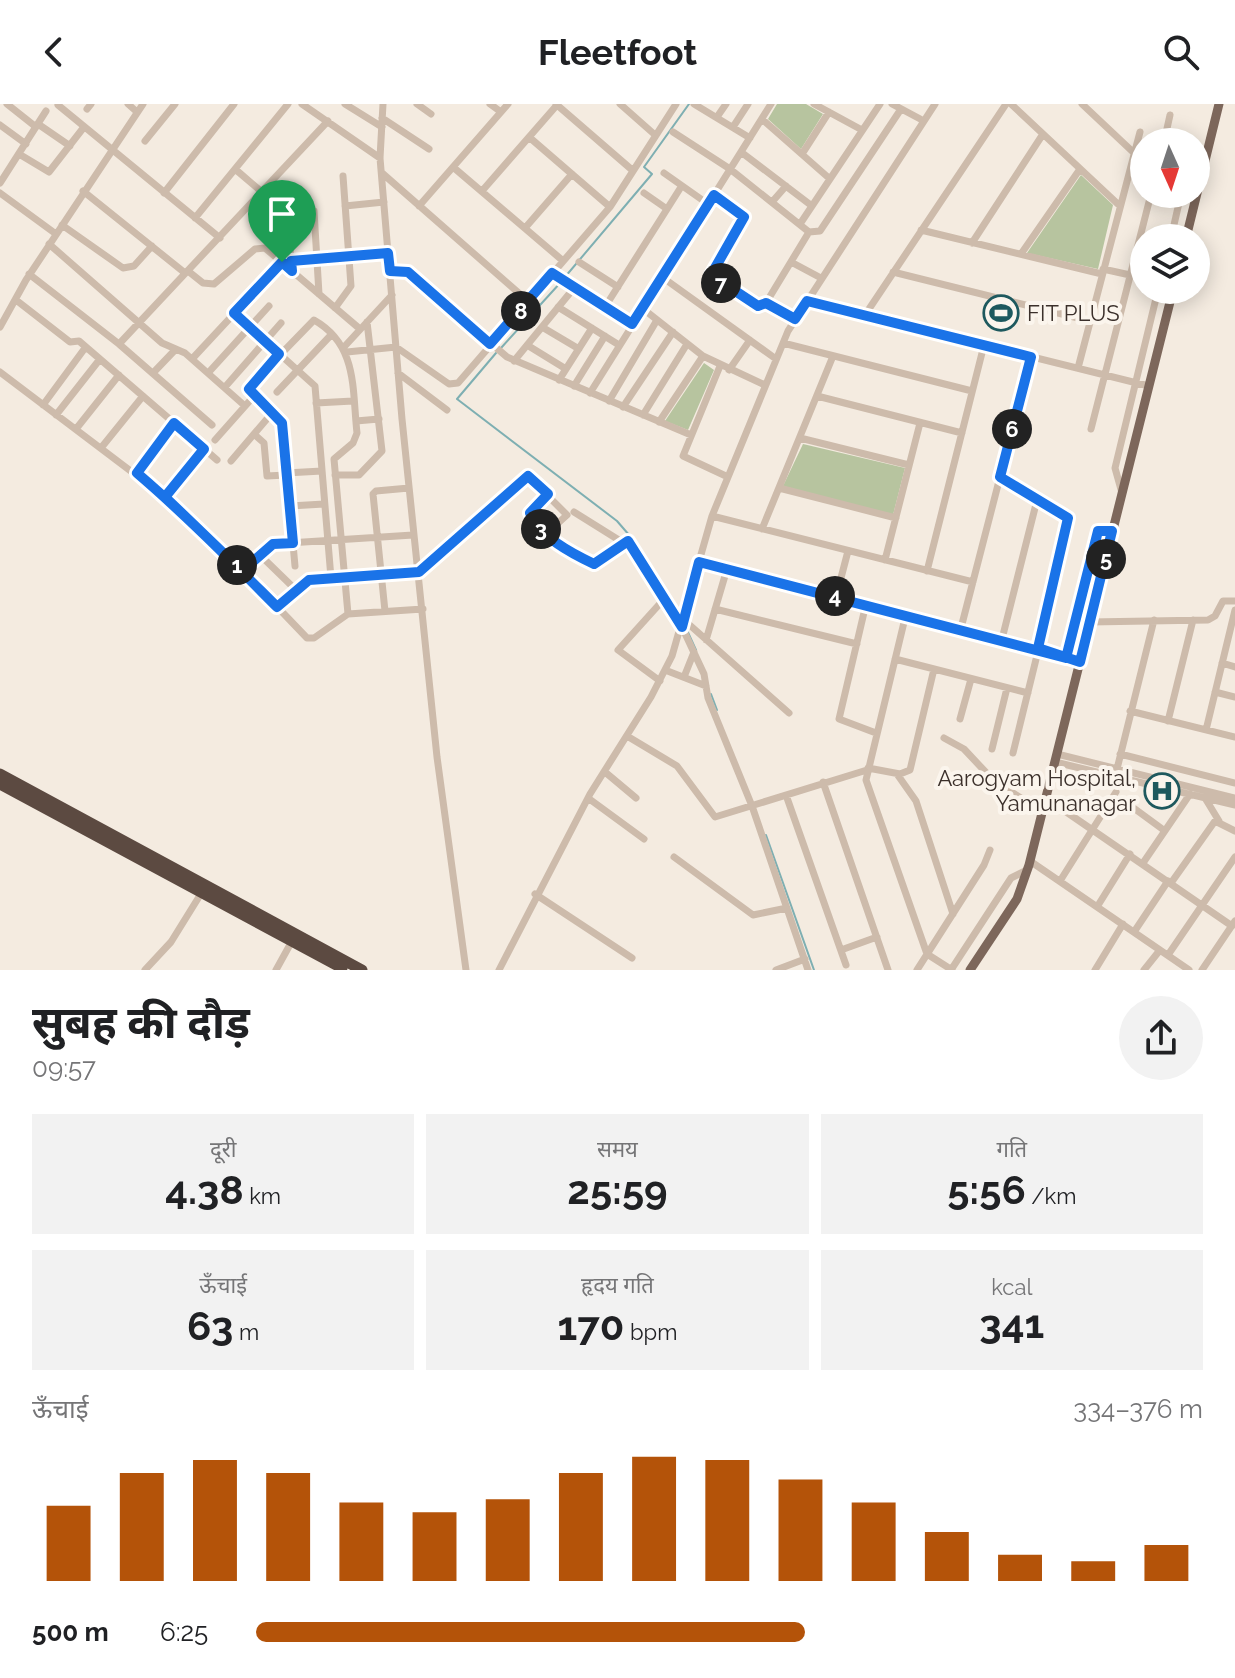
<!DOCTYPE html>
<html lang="hi">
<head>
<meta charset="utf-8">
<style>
	:root { --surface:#fff; --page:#f2f2f2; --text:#202124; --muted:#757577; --accent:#b45309 }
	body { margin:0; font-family:Raleway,"Noto Sans Devanagari",sans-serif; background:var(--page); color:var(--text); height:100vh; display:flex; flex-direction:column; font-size:30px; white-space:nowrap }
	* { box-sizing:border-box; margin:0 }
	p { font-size:26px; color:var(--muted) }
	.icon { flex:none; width:44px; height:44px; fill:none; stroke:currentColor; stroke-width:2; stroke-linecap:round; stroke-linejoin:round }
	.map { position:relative; height:866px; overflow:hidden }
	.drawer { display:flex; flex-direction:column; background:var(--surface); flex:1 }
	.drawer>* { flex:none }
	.needle { width:52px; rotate:177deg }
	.fabs { position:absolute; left:1130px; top:24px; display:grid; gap:16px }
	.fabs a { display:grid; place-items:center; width:80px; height:80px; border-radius:50%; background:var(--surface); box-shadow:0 4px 20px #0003; font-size:40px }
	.pin { position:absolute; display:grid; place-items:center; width:68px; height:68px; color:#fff; margin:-82px -34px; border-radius:50% 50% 50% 0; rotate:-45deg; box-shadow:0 0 8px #0007 }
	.pin .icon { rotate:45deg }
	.km { position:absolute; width:40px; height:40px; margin:-20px; border-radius:50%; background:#222; color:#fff; font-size:22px; line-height:40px; text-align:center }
	.round { display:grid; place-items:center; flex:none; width:84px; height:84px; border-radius:42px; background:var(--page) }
	.head { display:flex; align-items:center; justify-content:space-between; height:136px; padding:0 32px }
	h1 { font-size:44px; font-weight:700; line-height:60px }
	.stats { display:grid; grid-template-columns:repeat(3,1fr); gap:12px; height:136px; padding:8px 32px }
	.stats div { display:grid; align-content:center; border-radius:0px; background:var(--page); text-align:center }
	.stats b { font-size:40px; font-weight:700 }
	.stats small { font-size:22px; font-weight:400 }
	.stats p { font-size:22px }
	.chart { height:224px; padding:16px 32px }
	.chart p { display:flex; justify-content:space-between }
	.chart svg { width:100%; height:144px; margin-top:8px; stroke:var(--accent); stroke-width:6 }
	ul { padding:0 32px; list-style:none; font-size:26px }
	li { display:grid; grid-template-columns:128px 96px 1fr; align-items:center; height:60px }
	li i { height:20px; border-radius:10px; background:var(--accent) }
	header { display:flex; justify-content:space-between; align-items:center; height:104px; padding:0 32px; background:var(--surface); font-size:36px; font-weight:700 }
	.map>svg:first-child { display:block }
	.green { fill:#b7c49f }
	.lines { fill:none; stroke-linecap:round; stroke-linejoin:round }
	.stream { stroke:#7eafb2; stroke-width:2 }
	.minor { stroke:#cdbbab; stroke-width:7 }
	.major { stroke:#7d675b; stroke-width:9 }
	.highway { stroke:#5c4a41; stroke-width:11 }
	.route-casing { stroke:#fff; stroke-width:16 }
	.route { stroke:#1a73e8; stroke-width:10 }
	.labels { text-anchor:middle; stroke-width:8; stroke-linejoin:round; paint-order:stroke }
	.poi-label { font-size:22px; fill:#3b302b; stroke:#fbf5ed; text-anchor:start }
</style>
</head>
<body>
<header><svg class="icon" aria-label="back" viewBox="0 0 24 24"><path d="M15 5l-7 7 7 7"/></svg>Fleetfoot<svg class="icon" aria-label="search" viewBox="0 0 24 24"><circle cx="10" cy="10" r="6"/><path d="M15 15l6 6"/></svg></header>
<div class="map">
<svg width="1235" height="866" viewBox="0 0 1235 866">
	<rect width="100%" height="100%" fill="#f4ebe0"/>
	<path class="green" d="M777,0H806L823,10L801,45L768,15Z
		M1081,71L1113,101L1098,165L1027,149Z
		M704,259L714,266L688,326L665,317Z
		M803,340L905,364L893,411L783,382Z"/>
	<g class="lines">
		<path class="stream" d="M565,173L652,70L644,63L689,0
			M501,244L561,178
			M496,249L457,295L617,417L636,439L673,501
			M686,524L696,546
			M711,590L717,606
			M766,731L814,866"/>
		<path class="minor" d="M7,0L36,23
			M128,0L137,8
			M302,0L380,54
			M345,0L382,23
			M383,0L380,54L402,315L437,653L466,866
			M417,0L431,10
			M490,0L501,8
			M556,0L631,65
			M620,0L654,30
			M694,0L750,34
			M814,0L862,26
			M892,0L924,17
			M1011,0L1120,102
			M1082,0L1133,48
			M58,1L220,134
			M87,5L91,0
			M717,13L726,0
			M382,14L429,45
			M762,15L830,75
			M38,20L70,42
			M0,21L26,40
			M733,23L748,0
			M673,28L730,65L809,128L820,127L901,5
			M529,33L610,103
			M145,37L175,0
			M1164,38L1170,11
			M741,48L812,102
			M19,50L49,68L84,23
			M802,50L829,8
			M453,63L562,156
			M235,65L263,89
			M382,69L529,198
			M664,69L708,100
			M0,79L46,7
			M83,87L185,169
			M482,87L557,1
			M0,89L56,130
			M164,89L234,0
			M644,89L667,105
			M714,91L744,113L711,171L758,202L766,199L809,128
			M772,98L786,82
			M345,102L384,98
			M419,102L508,0
			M314,107L319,190
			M195,114L288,0
			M800,120L880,0
			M62,121L123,164L134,162L152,142
			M525,124L572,70
			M921,126L1102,170
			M289,128L291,158
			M1171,134L1181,90
			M972,139L1043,30
			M49,140L162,239L185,249L245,302
			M1021,150L1080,65
			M291,157L388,149
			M579,158L618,183
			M791,158L821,174
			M1103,165L1130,171
			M188,167L203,179L214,180L255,145L265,144L360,225
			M390,167L408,168L507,253L691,331
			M893,168L1090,217
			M552,169L632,220
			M29,170L119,240L212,321
			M662,173L776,255
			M16,196L70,238L79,237L217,356
			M807,197L1149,282
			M766,199L795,215
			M558,203L619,241
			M605,203L681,83
			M335,204L351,182L343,72
			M642,204L703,252L765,281
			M234,209L315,282L331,474
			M865,211L1006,0
			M0,223L26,176L143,0
			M542,223L579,245
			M783,239L972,287
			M119,240L328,17
			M527,241L566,265
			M344,243L392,191
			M347,248L396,243L449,280L458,279L610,103L676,0
			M279,250L249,285L282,319L295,462
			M280,251L314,216C358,241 352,285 357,329L353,339L334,355L348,510
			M192,255L282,158
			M514,257L574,184
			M720,262L683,352L728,373
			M1078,264L1140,28
			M729,266L750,236
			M0,268L165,393L220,443L307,534H314L348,510L423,505
			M209,268L269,202
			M153,269L175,246
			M398,269L447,306
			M559,276L592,224
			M574,282L605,232
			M225,283L281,219
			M277,288L331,231
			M590,289L771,0
			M817,292L962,329
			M609,297L657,216
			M316,299L353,297
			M43,301L85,244
			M623,303L673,228
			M56,311L100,255
			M643,311L687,240
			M356,317L379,315
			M659,318L703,252
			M76,325L119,271
			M1091,325L1151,90
			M254,330L264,339L267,372L286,371
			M800,334L909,361
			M215,336L254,292
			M101,344L143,292
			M231,357L272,309
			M137,369L174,319
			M286,369L322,367
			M335,371H359L382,347L367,218
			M1000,373L1070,417L1013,649
			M779,384L896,414
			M1122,389L1115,364L1158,186
			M548,390L530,409C541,434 570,449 594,460L622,438L631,439L682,523L704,570L708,594L752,702L808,866
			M165,393L204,345
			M290,402L324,400
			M574,408L622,438
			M712,412L973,478
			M762,425L833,252
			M260,451L296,486
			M885,456L920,319
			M699,458L1066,554
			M242,467L273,440L413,431
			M927,467L984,241
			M836,493L848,447
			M866,500L839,615L876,629
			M277,503L309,476L419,468L528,372L567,411L546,430
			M715,505L857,540
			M385,507L373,390L376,387L409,384
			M906,510L866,676L927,850L952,866
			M684,516L789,609
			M1090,518L1208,516L1215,512L1223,497H1235
			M961,524L1031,253
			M1002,535L1037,396
			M706,536L727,465
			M895,555L1028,589
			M1080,558L1066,554L1098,427H1112
			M1222,559L1235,563
			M665,566L706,582
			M684,573L694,548
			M660,577L618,546L665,494
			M1215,588L1235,593
			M1130,607L1235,633
			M960,615L971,575
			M1168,617L1193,516
			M1206,626L1235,506
			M627,632L677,662L715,713L867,666
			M944,634L964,645L994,677L1043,708
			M992,645L1007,584
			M1057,650L1235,694
			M1120,650L1235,679
			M1055,658L1235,701
			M868,664L900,670L910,666L934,565
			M605,668L636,694
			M1116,669L1154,516
			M897,670L916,697L953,810
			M823,678L888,866
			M786,691L846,861
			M588,694L644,735
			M1046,694L1232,822
			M1205,694L1219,717
			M1135,705L1165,727
			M674,753L753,811L787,804
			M1030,757L1189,866
			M1143,759L1190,690
			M1060,777L1116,688
			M1171,779L1215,717L1235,727
			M535,790L632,854
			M1097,803L1130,750
			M1134,828L1168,777
			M841,846L877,833
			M1168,851L1235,753
			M145,866L171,838L202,788
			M276,866L292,837
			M499,866L590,690L651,593L672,552L712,412L788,227L935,0
			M776,866L805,855
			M917,866L984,761L990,746
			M951,866L1011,774L1027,766
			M1095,866L1123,820
			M1144,866L1160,846
			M1202,866L1235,817"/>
		<path class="major" d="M1186,134L1219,0
			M970,866L1017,795L1029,761L1173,186"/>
		<path class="highway" d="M0,670L362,866
			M0,680L342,864"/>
	</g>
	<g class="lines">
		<defs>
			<path id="route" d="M282,158L234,209L279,250L249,285L282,319L293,439L273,440L242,467L165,393L204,345L174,319L137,369C186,411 231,457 277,503L309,476L419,468L528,372L548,390L530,409C540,433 571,449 594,460L628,437L682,523L699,458L1066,554L1098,427H1112L1080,558L1038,544L1068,414L1000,373L1031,253L807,197L795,215L766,199L758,202L711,171L744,113L714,91L632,220L552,169L490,240L408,168L390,167L388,149L291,157L292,167L282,158"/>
		</defs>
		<use href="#route" class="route-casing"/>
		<use href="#route" class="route"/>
	</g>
	<defs>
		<symbol id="stadium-ring" viewBox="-11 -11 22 22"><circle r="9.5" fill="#fbf5ed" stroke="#1e595e" stroke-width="1.5"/><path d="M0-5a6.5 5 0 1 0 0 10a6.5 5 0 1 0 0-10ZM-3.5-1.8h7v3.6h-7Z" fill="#1e595e"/></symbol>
		<symbol id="hospital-ring" viewBox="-11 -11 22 22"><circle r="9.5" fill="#fbf5ed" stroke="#1e595e" stroke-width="1.5"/><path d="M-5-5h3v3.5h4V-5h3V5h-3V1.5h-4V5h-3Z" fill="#1e595e"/></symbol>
	</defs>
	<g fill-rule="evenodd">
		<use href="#stadium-ring" x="981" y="189" width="40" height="40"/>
		<use href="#hospital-ring" x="1142" y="667" width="40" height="40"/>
	</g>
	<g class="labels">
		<g class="poi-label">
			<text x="1027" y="217">FIT PLUS</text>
			<text x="1136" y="682" text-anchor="end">Aarogyam Hospital,<tspan x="1136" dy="25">Yamunanagar</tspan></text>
		</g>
	</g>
</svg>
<div class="fabs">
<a><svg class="needle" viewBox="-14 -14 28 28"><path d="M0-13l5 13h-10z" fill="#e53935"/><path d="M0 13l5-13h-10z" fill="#757577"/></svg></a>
<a><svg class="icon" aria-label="layers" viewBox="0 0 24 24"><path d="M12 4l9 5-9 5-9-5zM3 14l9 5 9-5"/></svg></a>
</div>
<div class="pin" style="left:282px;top:158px;background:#1e9e55"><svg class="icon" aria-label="arrive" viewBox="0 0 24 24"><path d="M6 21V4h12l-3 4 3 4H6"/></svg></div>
<b class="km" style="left:237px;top:461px">1</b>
<b class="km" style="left:541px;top:425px">3</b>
<b class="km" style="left:835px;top:492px">4</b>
<b class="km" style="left:1106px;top:455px">5</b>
<b class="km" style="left:1012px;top:325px">6</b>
<b class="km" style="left:721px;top:179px">7</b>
<b class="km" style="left:521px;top:207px">8</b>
</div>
<section class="drawer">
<div class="head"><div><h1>सुबह की दौड़</h1><p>09:57</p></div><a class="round"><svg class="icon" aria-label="share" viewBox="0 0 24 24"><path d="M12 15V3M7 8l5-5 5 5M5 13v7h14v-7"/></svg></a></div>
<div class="stats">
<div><p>दूरी</p><b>4.38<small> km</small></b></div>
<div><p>समय</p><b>25:59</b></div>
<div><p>गति</p><b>5:56<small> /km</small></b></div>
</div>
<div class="stats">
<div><p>ऊँचाई</p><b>63<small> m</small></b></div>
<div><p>हृदय गति</p><b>170<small> bpm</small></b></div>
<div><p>kcal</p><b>341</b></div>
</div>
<div class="chart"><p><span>ऊँचाई</span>334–376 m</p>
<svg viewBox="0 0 160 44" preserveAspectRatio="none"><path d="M5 44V21M15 44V11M25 44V7M35 44V11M45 44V20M55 44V23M65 44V19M75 44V11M85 44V6M95 44V7M105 44V13M115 44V20M125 44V29M135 44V36M145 44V38M155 44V33"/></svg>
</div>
<ul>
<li><b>500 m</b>6:25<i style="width:58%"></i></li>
</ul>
</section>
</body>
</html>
